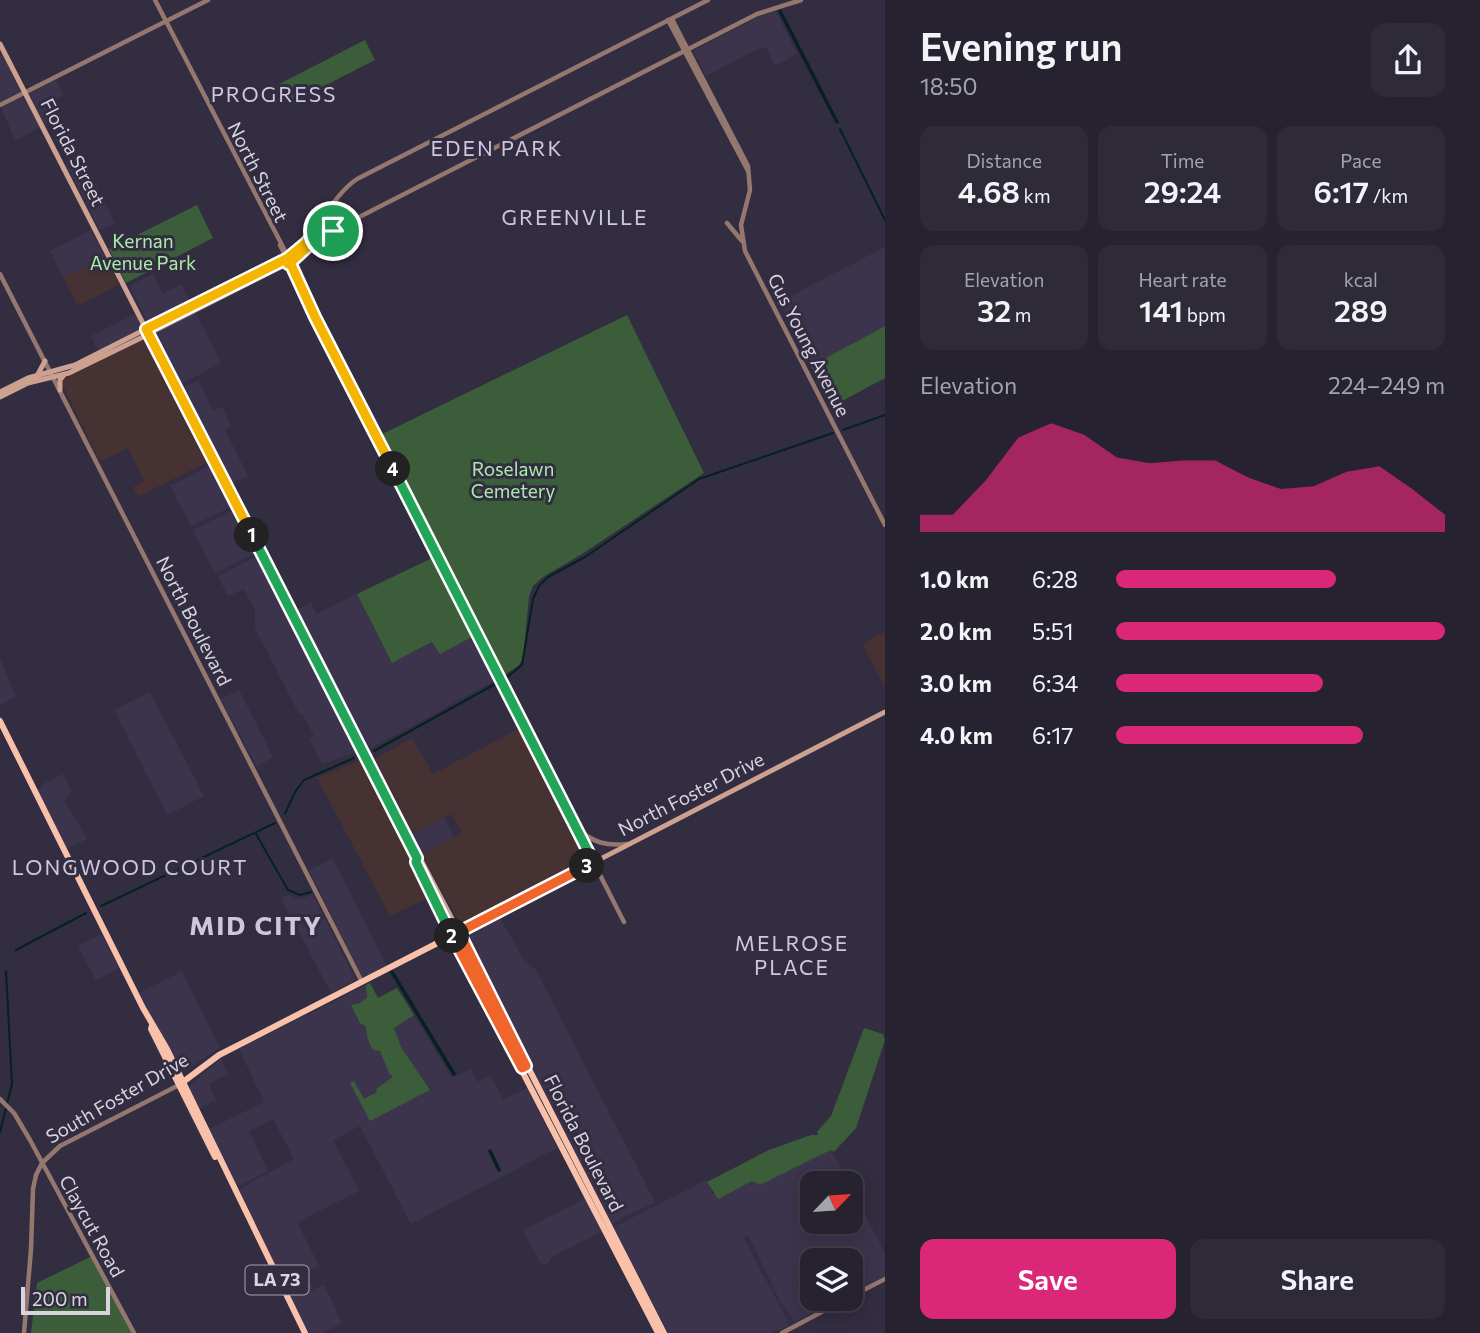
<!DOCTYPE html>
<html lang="en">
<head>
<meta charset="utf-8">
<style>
	:root { --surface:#262230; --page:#2e2a38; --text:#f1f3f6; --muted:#a4a4ab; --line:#423f4c; --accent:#db2777 }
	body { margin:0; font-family:Commissioner,sans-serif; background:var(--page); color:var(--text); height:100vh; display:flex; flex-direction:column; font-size:26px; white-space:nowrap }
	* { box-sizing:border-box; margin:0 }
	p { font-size:23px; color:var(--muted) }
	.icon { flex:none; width:38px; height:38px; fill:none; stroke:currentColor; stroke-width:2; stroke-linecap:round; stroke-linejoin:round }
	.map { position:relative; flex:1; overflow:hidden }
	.side { display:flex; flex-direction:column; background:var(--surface); width:595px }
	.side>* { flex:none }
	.needle { width:46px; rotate:65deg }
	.fabs { position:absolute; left:800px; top:1171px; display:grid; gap:14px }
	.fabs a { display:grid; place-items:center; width:63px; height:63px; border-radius:14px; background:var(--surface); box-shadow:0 4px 18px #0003,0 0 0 2px var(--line); font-size:35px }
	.scale { position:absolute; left:21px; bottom:18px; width:89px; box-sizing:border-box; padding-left:7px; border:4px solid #d8d5e1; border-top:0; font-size:19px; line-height:24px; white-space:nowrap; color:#d8d5e1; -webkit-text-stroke:5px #322d40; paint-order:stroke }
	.pin { position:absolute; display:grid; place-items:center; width:60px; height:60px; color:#fff; margin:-30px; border:4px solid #fff; border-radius:50%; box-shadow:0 2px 7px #0007 }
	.km { position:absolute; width:35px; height:35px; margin:-18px; border-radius:50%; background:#222; color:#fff; font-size:19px; line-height:35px; text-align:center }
	.round { display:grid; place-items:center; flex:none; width:74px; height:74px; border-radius:14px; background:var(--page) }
	.summary { display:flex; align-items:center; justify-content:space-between; height:119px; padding:0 35px }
	h1 { font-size:38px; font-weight:600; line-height:52px }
	.figures { display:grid; grid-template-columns:repeat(3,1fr); gap:10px; height:119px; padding:7px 35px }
	.figures div { display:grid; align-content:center; border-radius:14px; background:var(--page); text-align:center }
	.figures b { font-size:30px; font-weight:600 }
	.figures small { font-size:19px; font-weight:400 }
	.figures p { font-size:19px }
	.chart { height:196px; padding:14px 35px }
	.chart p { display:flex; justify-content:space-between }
	.chart svg { width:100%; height:126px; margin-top:7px; fill:var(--accent); opacity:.7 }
	.button { display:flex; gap:14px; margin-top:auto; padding:14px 35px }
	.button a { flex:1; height:80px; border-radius:14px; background:var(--accent); color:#fff; font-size:28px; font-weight:600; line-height:80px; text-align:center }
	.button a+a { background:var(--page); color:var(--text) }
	ul { padding:0 35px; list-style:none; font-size:23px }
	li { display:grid; grid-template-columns:112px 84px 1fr; align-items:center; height:52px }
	li i { height:18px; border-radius:9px; background:var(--accent) }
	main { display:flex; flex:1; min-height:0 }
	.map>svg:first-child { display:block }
	.built { fill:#3c344d }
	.industrial { fill:#463232 }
	.medical { fill:#463233 }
	.green { fill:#3b5d3a }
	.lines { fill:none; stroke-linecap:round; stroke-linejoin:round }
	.stream { stroke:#052122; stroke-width:2 }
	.canal { stroke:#052122; stroke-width:3.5 }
	.tertiary { stroke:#94786e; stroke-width:4.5 }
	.secondary { stroke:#cda190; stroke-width:5 }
	.primary { stroke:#f9c0aa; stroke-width:6 }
	.split-1-casing { stroke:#fff; stroke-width:14 }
	.split-2-casing { stroke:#fff; stroke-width:14 }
	.split-3-casing { stroke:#fff; stroke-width:14 }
	.split-4-casing { stroke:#fff; stroke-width:14 }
	.split-5-casing { stroke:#fff; stroke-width:14 }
	.split-1 { stroke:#f5b400; stroke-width:9 }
	.split-2 { stroke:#22a559; stroke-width:9 }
	.split-3 { stroke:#f0652b; stroke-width:9 }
	.split-4 { stroke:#22a559; stroke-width:9 }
	.split-5 { stroke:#f5b400; stroke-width:9 }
	.labels { text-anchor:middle; stroke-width:6; stroke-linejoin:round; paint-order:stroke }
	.shield { fill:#322d40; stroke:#a6a3b1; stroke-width:2 }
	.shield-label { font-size:18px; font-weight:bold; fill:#d8d5e1 }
	.street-label { font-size:19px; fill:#d8d5e1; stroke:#322d40 }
	.park-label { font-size:19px; fill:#aaeda7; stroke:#322d40 }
	.neighbourhood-label { font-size:21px; letter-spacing:2px; fill:#cec7e0; stroke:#322d40 }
	.district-label { font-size:26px; font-weight:bold; letter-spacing:2px; fill:#cec7e0; stroke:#322d40 }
</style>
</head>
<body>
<main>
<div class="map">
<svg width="885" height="1333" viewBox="0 0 885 1333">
	<rect width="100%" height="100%" fill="#322d40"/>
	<path class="built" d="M775,10L797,54L775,66L767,48L762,47L706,76L693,51L765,13Z
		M2,54L21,91L0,102V55Z
		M56,80L63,95L54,101L62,117L48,124L44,122L29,93Z
		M22,96L40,127L15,141L1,107Z
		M82,155L115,224L100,230L66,164Z
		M91,230L105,256L63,277L50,251Z
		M885,247V326L811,366L779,302Z
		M153,274L163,294L181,284L221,363L180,385L129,286Z
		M135,314L141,325L139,330L98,350L91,336Z
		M198,380L213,411L222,406L231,426L225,430L248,476L232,483L182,388Z
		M212,464L233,506L191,526L170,486Z
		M234,509L257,552L215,573L193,530Z
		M259,555L357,752L322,764L309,739L314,736L302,713L299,714L255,628V610L244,589L228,596L218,576Z
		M357,594L392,663L433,642L440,654L474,636L496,680L370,749L296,610L311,603L317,614Z
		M0,658L16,696L0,705Z
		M239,690L273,757L257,767L221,699Z
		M150,692L204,796L167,815L114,710Z
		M63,774L71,791L65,801L87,839L69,848H66L38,791L45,783Z
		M444,817L454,837L421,854L411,834Z
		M333,859L386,965L363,979L309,870Z
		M287,895L300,899L313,895L356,980L331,993L281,898Z
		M499,915L524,961L536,970L655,1202L612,1224L467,938L469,930Z
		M101,934L119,968L96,981L78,946Z
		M182,971L220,1047L188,1069H182L178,1066L139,993Z
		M370,983L378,998L397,988L452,1078L471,1069L477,1082L490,1075L503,1099L527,1088L557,1148L411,1224L360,1126L333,1140L359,1191L297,1222L319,1266L286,1283L283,1281L239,1189L294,1159L273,1119L249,1131L268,1171L239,1186L235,1185L209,1129L264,1102L239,1049Z
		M221,1059L228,1074L209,1084L216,1100L199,1109L189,1089L190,1085Z
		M831,1150L849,1183H812V1222H850L851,1186L885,1254V1276L851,1294L850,1260H812V1298L841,1299L794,1322L780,1301L748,1235L744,1238L788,1322V1326L771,1333H668L614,1227L706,1180L713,1194L753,1181L760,1185Z
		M588,1197L605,1230L550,1258L551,1261L542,1266L523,1230Z
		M307,1277L313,1290L324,1284L342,1323L322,1333H309L285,1287Z"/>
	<path class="industrial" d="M520,728L587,859L460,923L421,854L462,833L452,814L413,833L375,759L412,738L433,774Z
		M361,760L430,897L390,916L317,778Z"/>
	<path class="medical" d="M105,256L119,285L78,306L63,277Z
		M142,338L148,341L210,461L138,497L133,487L144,481L128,448L101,461L99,460L61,382L67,377Z
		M885,632V688L862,643Z"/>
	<path class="green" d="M365,40L375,60L289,104L279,84Z
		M197,205L213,238L126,283L109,249Z
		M627,315L704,473L582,554L543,577L533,586L529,597L523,659L518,666L504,675L376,437Z
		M885,326V378L831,407L811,366Z
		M434,557L474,636L440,654L432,642L392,663L357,594Z
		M370,983L378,998L397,988L414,1015L394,1028L401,1047L430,1090L370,1121L350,1083L354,1081L364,1099L377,1092L376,1089L393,1077L389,1073L380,1051L373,1050C369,1044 366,1035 366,1026L360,1023L351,1005L358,1004L367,998L366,985Z
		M864,1028L883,1034L885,1040L856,1128L834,1152L831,1150L760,1185L752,1181L718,1199L707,1182L769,1150L811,1135H818L817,1132L831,1116Z
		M92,1256L132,1333H31L37,1283Z"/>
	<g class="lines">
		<path class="stream" d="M840,129L885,220
			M843,430L885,415
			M505,679L522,665L533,599L539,586L548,577L585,557L699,479L833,433
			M374,751L497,683
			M285,814L295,792L304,780L354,758
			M256,834L288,890L300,895L311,892
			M101,906L275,823
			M16,950L86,913
			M0,1132L12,1084L6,971"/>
		<path class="canal" d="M780,11L837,122
			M392,972L454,1074
			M490,1151L499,1170"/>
		<path class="tertiary" d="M155,0L283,247L373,430L624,922
			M672,19L748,166L750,190L741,225L745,251L885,525
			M668,20L748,171
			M0,105L208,0
			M322,221L326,229L333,231
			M727,223L742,241
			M280,245L296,277
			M0,274L362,982
			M146,329L293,255C319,234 329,198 357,179L708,0
			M149,334L291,262L314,241L326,234L757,14L801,0
			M578,829C594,843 606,846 627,844
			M0,1099L14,1113L30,1140L134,1333
			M850,1297L885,1279
			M24,1333L31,1249L33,1189L36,1175L42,1163L60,1146L179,1085
			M782,1333L848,1298"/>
		<path class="secondary" d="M0,44L408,841L417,858L421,860L459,932L885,712
			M37,376L45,361
			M60,390V380L64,375
			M0,392L28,378L75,365L146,329
			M0,397L28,383L69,373L149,334
			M417,858L416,862L452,936"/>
		<path class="primary" d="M0,721L143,1008L167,1049L305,1333
			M452,936L658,1333
			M152,1025L151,1029L215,1157
			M179,1085L219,1055L459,932L664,1333"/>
	</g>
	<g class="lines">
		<defs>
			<path id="split-1" d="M252,535L146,329L286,259L288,264L291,262L314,241L333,231"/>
			<path id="split-2" d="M252,535L417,858L416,862L452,936"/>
			<path id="split-3" d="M452,936L522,1068L526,1066L459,932L587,866"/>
			<path id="split-4" d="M393,469L594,863L587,866"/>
			<path id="split-5" d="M333,231L326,229L322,221L306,243L288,258L315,317L393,469"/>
		</defs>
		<use href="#split-1" class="split-1-casing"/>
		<use href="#split-2" class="split-2-casing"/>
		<use href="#split-3" class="split-3-casing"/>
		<use href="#split-4" class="split-4-casing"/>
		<use href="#split-5" class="split-5-casing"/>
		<use href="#split-1" class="split-1"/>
		<use href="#split-2" class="split-2"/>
		<use href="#split-3" class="split-3"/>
		<use href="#split-4" class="split-4"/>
		<use href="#split-5" class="split-5"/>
	</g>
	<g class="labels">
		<rect class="shield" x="245.5" y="1265.5" width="63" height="29" rx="5"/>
		<g class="shield-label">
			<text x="277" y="1286">LA 73</text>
		</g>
		<g class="street-label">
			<text transform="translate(73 152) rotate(63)" y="7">Florida Street</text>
			<text transform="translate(258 172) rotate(63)" y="7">North Street</text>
			<text transform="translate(809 345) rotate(63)" y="7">Gus Young Avenue</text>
			<text transform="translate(194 621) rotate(63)" y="7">North Boulevard</text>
			<text transform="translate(691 794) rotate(-27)" y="7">North Foster Drive</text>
			<text transform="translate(117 1098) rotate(-30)" y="7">South Foster Drive</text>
			<text transform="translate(584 1143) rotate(63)" y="7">Florida Boulevard</text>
			<text transform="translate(92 1226) rotate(61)" y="7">Claycut Road</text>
		</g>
		<g class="park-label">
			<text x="143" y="248">Kernan<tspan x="143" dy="22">Avenue Park</tspan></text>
			<text x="513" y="476">Roselawn<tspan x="513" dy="22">Cemetery</tspan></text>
		</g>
		<g class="neighbourhood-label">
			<text x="274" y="102">PROGRESS</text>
			<text x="497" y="156">EDEN PARK</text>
			<text x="575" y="225">GREENVILLE</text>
			<text x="130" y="875">LONGWOOD COURT</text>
			<text x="792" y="951">MELROSE<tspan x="792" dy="24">PLACE</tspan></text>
		</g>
		<g class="district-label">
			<text x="256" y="935">MID CITY</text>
		</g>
	</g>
</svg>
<div class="fabs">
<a><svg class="needle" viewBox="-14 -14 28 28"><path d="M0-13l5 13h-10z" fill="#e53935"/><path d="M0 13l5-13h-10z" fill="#a4a4ab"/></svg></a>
<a><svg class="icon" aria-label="layers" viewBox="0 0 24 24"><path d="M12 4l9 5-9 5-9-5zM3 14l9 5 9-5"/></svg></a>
</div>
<div class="scale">200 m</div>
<div class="pin" style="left:333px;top:231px;background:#1e9e55"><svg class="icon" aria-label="arrive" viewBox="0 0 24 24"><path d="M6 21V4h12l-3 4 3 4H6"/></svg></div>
<b class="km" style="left:252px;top:535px">1</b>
<b class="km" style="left:452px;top:936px">2</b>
<b class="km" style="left:587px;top:866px">3</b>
<b class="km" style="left:393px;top:469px">4</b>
</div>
<section class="side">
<div class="summary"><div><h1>Evening run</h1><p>18:50</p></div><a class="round"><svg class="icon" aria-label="share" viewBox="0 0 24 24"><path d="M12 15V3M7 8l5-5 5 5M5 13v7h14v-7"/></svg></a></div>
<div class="figures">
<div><p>Distance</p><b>4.68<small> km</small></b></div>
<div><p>Time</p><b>29:24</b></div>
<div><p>Pace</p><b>6:17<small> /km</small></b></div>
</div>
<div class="figures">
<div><p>Elevation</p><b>32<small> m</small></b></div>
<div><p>Heart rate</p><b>141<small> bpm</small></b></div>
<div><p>kcal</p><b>289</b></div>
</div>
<div class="chart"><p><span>Elevation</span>224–249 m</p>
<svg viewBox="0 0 160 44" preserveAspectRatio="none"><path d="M0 44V38L10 38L20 26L30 11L40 6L50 10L60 18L70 20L80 19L90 19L100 25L110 29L120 28L130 23L140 21L150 29L160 38V44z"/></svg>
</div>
<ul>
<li><b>1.0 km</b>6:28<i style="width:67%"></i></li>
<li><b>2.0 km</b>5:51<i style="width:100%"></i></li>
<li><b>3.0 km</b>6:34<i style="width:63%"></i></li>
<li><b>4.0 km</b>6:17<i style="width:75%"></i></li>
</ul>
<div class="button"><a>Save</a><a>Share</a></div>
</section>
</main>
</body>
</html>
